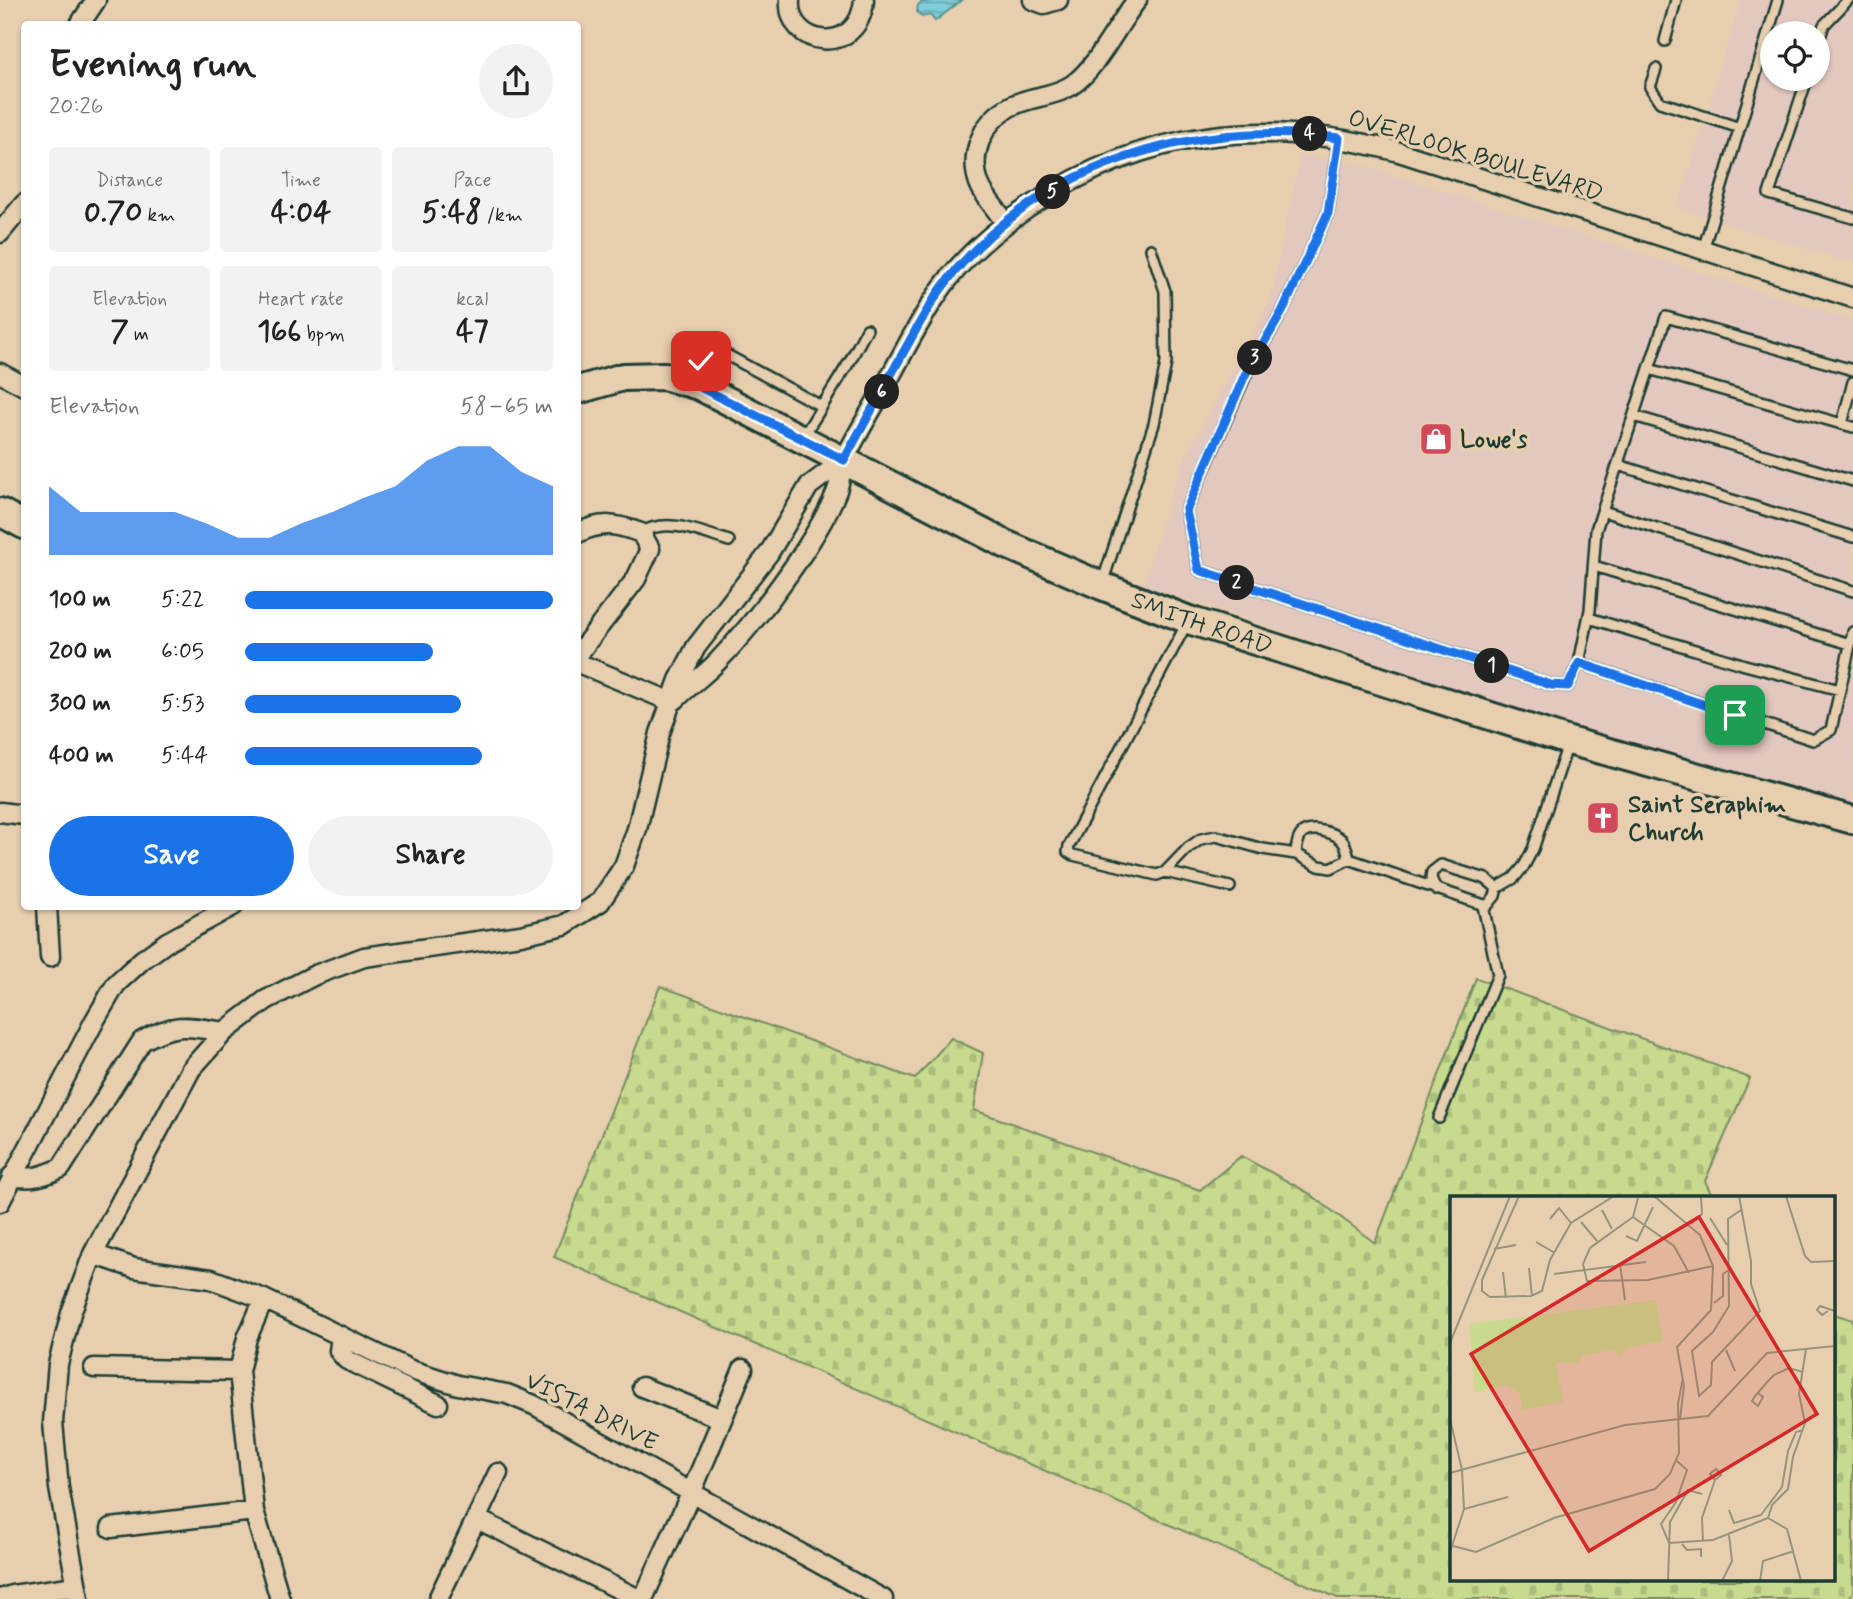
<!DOCTYPE html>
<html lang="en">
<head>
<meta charset="utf-8">
<style>
	:root { --surface:#fff; --page:#f2f2f2; --text:#222; --muted:#767676; --accent:#1a73e8 }
	body { margin:0; font-family:Mynerve,sans-serif; background:var(--page); color:var(--text); height:100vh; display:flex; flex-direction:column; font-size:26px; white-space:nowrap }
	* { box-sizing:border-box; margin:0 }
	p { font-size:23px; color:var(--muted) }
	.icon { flex:none; width:38px; height:38px; fill:none; stroke:currentColor; stroke-width:2; stroke-linecap:round; stroke-linejoin:round }
	.map { position:relative; flex:1; overflow:hidden }
	.panel { position:absolute; left:21px; top:21px; width:560px; height:889px; display:flex; flex-direction:column; background:var(--surface); border-radius:7px; box-shadow:0 2px 5px #0004 }
	.panel>* { flex:none }
	.buttons { position:absolute; left:1760px; top:21px; display:grid; gap:14px }
	.buttons a { display:grid; place-items:center; width:70px; height:70px; border-radius:50%; background:var(--surface); box-shadow:0 2px 5px #0004; font-size:35px }
	.pin { position:absolute; display:grid; place-items:center; width:60px; height:60px; color:#fff; margin:-30px; border-radius:14px; box-shadow:0 4px 10px #0006 }
	.km { position:absolute; width:35px; height:35px; margin:-18px; border-radius:50%; background:#222; color:#fff; font-size:19px; line-height:35px; text-align:center }
	.round { display:grid; place-items:center; flex:none; width:74px; height:74px; border-radius:37px; background:var(--page) }
	.head { display:flex; align-items:center; justify-content:space-between; height:119px; padding:0 28px }
	h1 { font-size:38px; font-weight:700; line-height:52px }
	.metrics { display:grid; grid-template-columns:repeat(3,1fr); gap:10px; height:119px; padding:7px 28px }
	.metrics div { display:grid; align-content:center; border-radius:7px; background:var(--page); text-align:center }
	.metrics b { font-size:30px; font-weight:700 }
	.metrics small { font-size:19px; font-weight:400 }
	.metrics p { font-size:19px }
	.chart { height:196px; padding:14px 28px }
	.chart p { display:flex; justify-content:space-between }
	.chart svg { width:100%; height:126px; margin-top:7px; fill:var(--accent); opacity:.7 }
	.button { display:flex; gap:14px; margin-top:auto; padding:14px 28px }
	.button a { flex:1; height:80px; border-radius:42px; background:var(--accent); color:#fff; font-size:28px; font-weight:700; line-height:80px; text-align:center }
	.button a+a { background:var(--page); color:var(--text) }
	ul { padding:0 28px; list-style:none; font-size:23px }
	li { display:grid; grid-template-columns:112px 84px 1fr; align-items:center; height:52px }
	li i { height:18px; border-radius:9px; background:var(--accent) }
	.map>svg:first-child { display:block }
	.built { fill:#e3c8bf; fill-rule:evenodd }
	.cemetery { fill:url(#cemetery-stones); stroke:#748c61; stroke-width:2 }
	.water { fill:url(#water-rules); stroke:#599597; stroke-width:2 }
	.lines { fill:none; stroke-linecap:round; stroke-linejoin:round }
	.lane-casing { stroke:#1f3d34; stroke-width:14 }
	.street-casing { stroke:#1f3d34; stroke-width:23 }
	.secondary-casing { stroke:#1f3d34; stroke-width:32 }
	.lane { stroke:#e6ceae; stroke-width:9 }
	.street { stroke:#e6ceae; stroke-width:18 }
	.secondary { stroke:#e6ceae; stroke-width:26 }
	.route-casing { stroke:#fff; stroke-width:14 }
	.route { stroke:#1a73e8; stroke-width:9 }
	.labels { text-anchor:middle; stroke-width:7; stroke-linejoin:round; paint-order:stroke }
	.street-label { font-size:24px; fill:#1f3d34; stroke:#e6ceae }
	.poi-label { font-size:24px; font-weight:bold; fill:#1f3d34; stroke:#e6ceae; text-anchor:start }
	.inset-road { fill:none; stroke:#96947d; stroke-width:2 }
	.view { fill:#d62828; fill-opacity:0.15; stroke:#d62828; stroke-width:3.5 }
	.inset-edge { fill:none; stroke:#1f3d34; stroke-width:3.5 }
</style>
</head>
<body>
<div class="map">
<svg width="1853" height="1599" viewBox="0 0 1853 1599">
	<defs>
		<pattern id="cemetery-stones" width="16" height="16" patternUnits="userSpaceOnUse" patternTransform="scale(1.75)"><rect width="16" height="16" fill="#c8da8e"/><path d="M2 7V4a2 2 0 0 1 4 0v3zM10 15v-3a2 2 0 0 1 4 0v3z" fill="#abbc7b"/></pattern>
		<pattern id="water-rules" width="6" height="5" patternUnits="userSpaceOnUse" patternTransform="scale(1.75)"><rect width="6" height="5" fill="#7fcfd9"/><path d="M0 2.5h6" fill="none" stroke="#67a9b1"/></pattern>
	</defs>
	<rect width="100%" height="100%" fill="#e6ceae"/>
	<filter id="ink" filterUnits="userSpaceOnUse"><feTurbulence type="fractalNoise" baseFrequency=".0143" numOctaves="2"/><feDisplacementMap in="SourceGraphic" scale="14" xChannelSelector="R" yChannelSelector="G"/><feConvolveMatrix kernelMatrix="1 2 1 2 8 2 1 2 1" color-interpolation-filters="sRGB"/></filter>
	<g filter="url(#ink)">
		<path class="built" d="M1741,0H1853V263L1678,208ZM1773,33H1818V79H1773Z
			M1301,155L1357,164L1853,321V789L1849,808L1599,736L1143,584L1182,464L1270,302Z"/>
		<path class="cemetery" d="M1476,978L1750,1078L1705,1181L1713,1198H1452V1580H1834V1314L1853,1320V1591L1849,1599H1340L554,1257L660,986L915,1079L951,1038L983,1053L974,1110L1200,1190L1241,1156L1307,1192L1375,1243Z"/>
		<path class="water" d="M940,0H962L935,21L930,15L922,17L917,12L918,5L922,2Z"/>
		<g class="lines">
			<defs>
				<path id="lane" d="M1665,41L1676,0
					M1818,43L1824,25L1848,0
					M1656,69L1650,87L1660,102L1740,128
					M1807,79L1769,194L1853,218
					M1339,138L1328,213L1282,312L1246,375L1186,511L1199,570L1551,685L1568,686L1579,663
					M1703,250L1778,0
					M1649,369L1842,424
					M1853,370L1666,317L1596,530L1590,610L1579,663L1813,740L1831,730L1853,632
					M690,381C699,366 704,352 723,353L821,406
					M1853,382L1842,424L1853,427
					M1634,416L1853,481
					M803,437L850,361L867,329
					M1618,465L1853,537
					M1603,511L1853,591
					M641,533C667,516 702,533 729,541
					M1594,566L1850,644
					M1102,584L1154,424L1166,363L1165,291L1151,249
					M1589,618L1745,665L1840,690
					M1188,621L1069,846L1068,852L1073,855L1157,875L1165,872L1188,848L1201,839L1216,836L1263,849L1296,854L1319,866L1331,868L1349,859L1487,906L1495,896L1497,888L1514,878L1524,866L1533,849L1568,744
					M1296,854C1297,846 1297,838 1303,833C1314,826 1338,833 1344,843C1347,848 1348,854 1349,859
					M1165,872L1230,887
					M1436,890L1431,878L1432,872L1441,865L1486,879L1497,888
					M1439,1118L1498,975L1483,906"/>
				<path id="street" d="M790,0C786,47 859,58 864,0
					M1033,0L1044,4L1058,0
					M80,24L96,0
					M1006,223C998,211 984,197 979,183C969,155 982,124 1006,109C1026,96 1053,98 1072,85C1097,68 1117,25 1137,0
					M0,233L24,204
					M0,373L24,386
					M578,533C602,521 617,524 641,533L650,549L636,579L578,654
					M578,663L672,702
					M675,700C688,686 705,675 718,661C747,631 773,597 797,562C809,544 828,513 836,493C841,482 840,469 845,458C857,434 871,411 884,388C900,359 915,329 933,301C957,262 993,231 1031,206C1145,128 1268,117 1399,152L1853,298
					M0,812L24,815
					M47,906L50,957
					M12,1176C31,1180 44,1176 61,1168L142,1041C175,1022 188,1026 224,1032
					M0,1202L95,1020L116,984L142,960L167,942L233,906
					M93,1254L134,1268L211,1279L264,1299L411,1370L458,1385L507,1394L534,1405L883,1599
					M264,1299L247,1338L239,1371L254,1511L280,1599
					M341,1336L339,1351L347,1360L438,1404
					M94,1368L239,1371
					M642,1387L722,1419
					M477,1519L639,1599
					M111,1528L254,1511
					M0,1599L12,1595L76,1586
					M79,1599L59,1488L53,1422L58,1364L71,1313L93,1254L191,1069L224,1032L266,1000L315,975L364,957L521,935L564,925L600,902L624,866L637,829L660,733L679,680L696,647L769,553L809,486L844,460
					M438,1599L498,1473
					M643,1599L692,1491L743,1369"/>
				<g id="secondary">
					<path id="s1" d="M578,390L623,377L664,376L699,386L1005,544L1102,586L1189,620L1569,741L1853,820"/>
					<path d="M0,512L24,525"/>
				</g>
			</defs>
			<use href="#lane" class="lane-casing"/>
			<use href="#street" class="street-casing"/>
			<use href="#secondary" class="secondary-casing"/>
			<use href="#lane" class="lane"/>
			<use href="#street" class="street"/>
			<use href="#secondary" class="secondary"/>
		</g>
	</g>
	<g class="lines" filter="url(#ink)">
		<defs>
			<path id="route" d="M701,361L689,384L698,386L844,460C864,424 883,389 903,353C916,330 928,306 944,285C1037,164 1192,118 1339,138L1328,213L1282,312L1245,375L1186,511L1199,570L1551,685L1568,686L1579,663L1735,715"/>
		</defs>
		<use href="#route" class="route-casing"/>
		<use href="#route" class="route"/>
	</g>
	<defs>
		<symbol id="shop-square" viewBox="-11 -11 22 22"><rect x="-9" y="-9" width="18" height="18" rx="4" fill="#d1495b" stroke="#e6ceae"/><path d="M-5-2.5h2.3a2.7 3.5 0 0 1 5.4 0H5L5.5 6h-11ZM-1.5-2.5h3a1.5 2.3 0 0 0-3 0Z" fill="#fff"/></symbol>
		<symbol id="church-square" viewBox="-11 -11 22 22"><rect x="-9" y="-9" width="18" height="18" rx="4" fill="#d1495b" stroke="#e6ceae"/><path d="M-1.2-6h2.4v3.5h3.3v2.4h-3.3V6h-2.4V-.1h-3.3v-2.4h3.3Z" fill="#fff"/></symbol>
	</defs>
	<g fill-rule="evenodd">
		<use href="#shop-square" x="1417" y="420" width="38" height="38"/>
		<use href="#church-square" x="1584" y="799" width="38" height="38"/>
	</g>
	<g class="labels">
		<g class="street-label">
			<text transform="translate(1476 155) rotate(17)" y="8">OVERLOOK BOULEVARD</text>
			<text dy="8" stroke="none"><textPath href="#s1" startOffset="681">SMITH ROAD</textPath></text>
			<text transform="translate(592 1411) rotate(27)" y="8">VISTA DRIVE</text>
		</g>
		<g class="poi-label">
			<text x="1460" y="447">Lowe's</text>
			<text x="1628" y="812">Saint Seraphim<tspan x="1628" dy="28">Church</tspan></text>
		</g>
	</g>
	<g transform="translate(1450 1196)">
		<rect width="385" height="385" fill="#e6ceae"/>
		<path d="M206,104L213,145L175,152L173,160L169,161L165,153L132,160L129,167L106,166L113,206L72,214L70,198L56,189L25,196L19,128Z" fill="#c8da8e"/>
		<path class="inset-road" d="M69,0L32,84V95L40,101L81,100L92,95L100,64L121,27L164,0M204,0L250,39L263,70L261,114L227,151L234,190L230,223M289,0L301,65V88L310,115L262,166L261,189L249,200L242,155L263,136L279,110L278,23L291,14M336,0L355,60L361,66L385,65M188,2L183,21L140,52L133,68L137,85L198,84L263,70M152,14L162,33M183,21L224,50L239,77M260,22L277,49M100,23L109,12L121,27M131,26L147,45M241,28L252,18L251,0M176,40L187,45L203,11M86,46L105,57M44,53L66,49M170,68L175,104M79,72L82,100M53,76L56,102M104,78L196,66M264,107L273,100V78L279,74M378,115L372,119L367,114L370,110L385,115M0,147L60,0M276,154L285,175M308,197L313,201L308,210L302,205L305,200L319,184L324,179L339,172L353,176M0,223L12,274L14,313L0,356M227,265L237,274L226,306L211,328L219,347L263,344L318,322L322,309L338,293L343,261L355,227L349,198L356,153M0,277L175,229L258,220L317,157L385,150M14,313L58,301M279,314L284,327L311,319L332,291L338,255L346,236L353,234M318,322L337,333L351,385M253,345L252,322L265,284L271,279L266,273L260,278L265,284M232,348L237,354L251,353V361M3,350L26,356L104,322L205,293L220,278L229,257L228,208L233,181M218,385L220,326L238,294L252,298M272,385L282,365L279,339M310,385L313,365L344,355"/>
		<path class="view" d="M249,21L367,218L139,355L21,158Z"/>
		<rect width="385" height="385" class="inset-edge"/>
	</g>
</svg>
<div class="buttons">
<a><svg class="icon" aria-label="locate" viewBox="0 0 24 24"><circle cx="12" cy="12" r="6"/><path d="M12 2v4M12 18v4M2 12h4M18 12h4"/></svg></a>
</div>
<div class="pin" style="left:1735px;top:715px;background:#1e9e55"><svg class="icon" aria-label="arrive" viewBox="0 0 24 24"><path d="M6 21V4h12l-3 4 3 4H6"/></svg></div>
<div class="pin" style="left:701px;top:361px;background:#d93025"><svg class="icon" aria-label="check" viewBox="0 0 24 24"><path d="M5 12l5 5 9-10"/></svg></div>
<b class="km" style="left:1492px;top:666px">1</b>
<b class="km" style="left:1237px;top:583px">2</b>
<b class="km" style="left:1255px;top:358px">3</b>
<b class="km" style="left:1310px;top:134px">4</b>
<b class="km" style="left:1053px;top:192px">5</b>
<b class="km" style="left:882px;top:392px">6</b>
<section class="panel">
<div class="head"><div><h1>Evening run</h1><p>20:26</p></div><a class="round"><svg class="icon" aria-label="share" viewBox="0 0 24 24"><path d="M12 15V3M7 8l5-5 5 5M5 13v7h14v-7"/></svg></a></div>
<div class="metrics">
<div><p>Distance</p><b>0.70<small> km</small></b></div>
<div><p>Time</p><b>4:04</b></div>
<div><p>Pace</p><b>5:48<small> /km</small></b></div>
</div>
<div class="metrics">
<div><p>Elevation</p><b>7<small> m</small></b></div>
<div><p>Heart rate</p><b>166<small> bpm</small></b></div>
<div><p>kcal</p><b>47</b></div>
</div>
<div class="chart"><p><span>Elevation</span>58–65 m</p>
<svg viewBox="0 0 160 44" preserveAspectRatio="none"><path d="M0 44V20L10 29L20 29L30 29L40 29L50 33L60 38L70 38L80 33L90 29L100 24L110 20L120 11L130 6L140 6L150 15L160 20V44z"/></svg>
</div>
<ul>
<li><b>100 m</b>5:22<i style="width:100%"></i></li>
<li><b>200 m</b>6:05<i style="width:61%"></i></li>
<li><b>300 m</b>5:53<i style="width:70%"></i></li>
<li><b>400 m</b>5:44<i style="width:77%"></i></li>
</ul>
<div class="button"><a>Save</a><a>Share</a></div>
</section>
</div>
</body>
</html>
